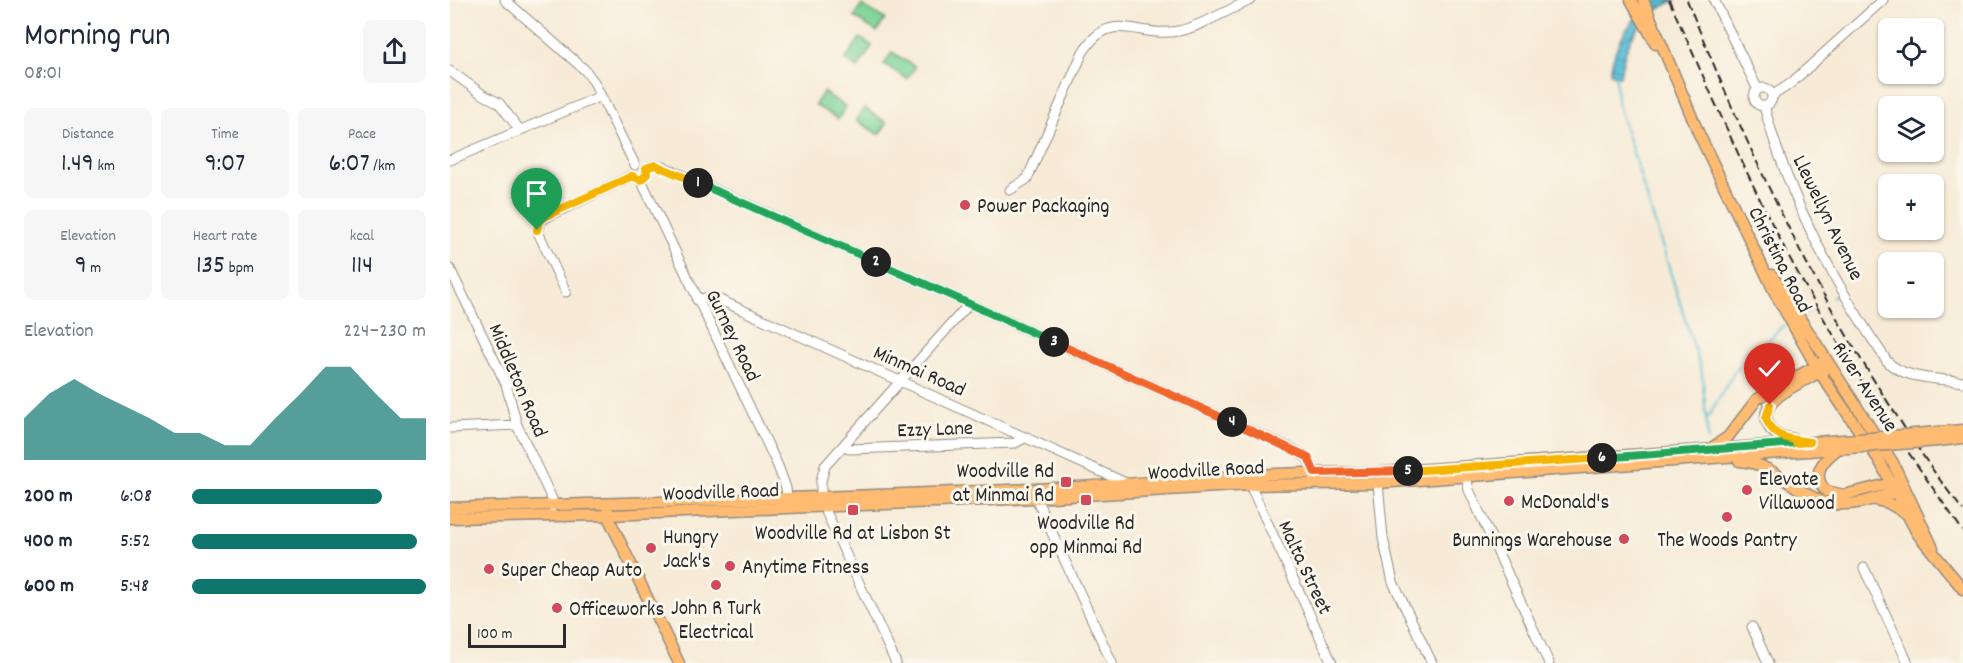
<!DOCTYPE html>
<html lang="en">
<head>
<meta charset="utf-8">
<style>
	:root { --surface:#fff; --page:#f6f6f7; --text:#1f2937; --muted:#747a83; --accent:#0f766e }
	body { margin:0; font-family:Dekko,sans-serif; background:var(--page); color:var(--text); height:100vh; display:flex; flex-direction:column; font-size:22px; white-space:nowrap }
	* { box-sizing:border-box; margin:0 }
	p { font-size:20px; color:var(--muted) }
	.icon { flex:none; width:33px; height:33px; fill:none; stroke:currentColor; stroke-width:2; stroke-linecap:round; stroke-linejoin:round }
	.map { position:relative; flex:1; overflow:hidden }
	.details { display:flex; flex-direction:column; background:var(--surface); width:450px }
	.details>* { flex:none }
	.buttons { position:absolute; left:1428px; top:18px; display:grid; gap:12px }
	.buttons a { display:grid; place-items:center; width:66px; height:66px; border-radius:9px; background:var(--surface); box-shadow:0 2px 4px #0004; font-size:30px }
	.scale { position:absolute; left:18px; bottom:15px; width:98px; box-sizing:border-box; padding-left:6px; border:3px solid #2b2b2b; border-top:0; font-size:16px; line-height:21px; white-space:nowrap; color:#2b2b2b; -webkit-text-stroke:4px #fbf7ec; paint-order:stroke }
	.pin { position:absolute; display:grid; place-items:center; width:51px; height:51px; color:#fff; margin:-62px -26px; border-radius:50% 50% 50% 0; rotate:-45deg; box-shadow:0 0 6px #0007 }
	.pin .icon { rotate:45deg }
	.km { position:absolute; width:30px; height:30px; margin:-15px; border-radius:50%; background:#222; color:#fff; font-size:16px; line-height:30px; text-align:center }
	.round { display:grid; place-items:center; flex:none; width:63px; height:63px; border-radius:9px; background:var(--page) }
	.headline { display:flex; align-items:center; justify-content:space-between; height:102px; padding:0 24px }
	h1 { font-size:33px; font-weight:600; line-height:45px }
	.figures { display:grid; grid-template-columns:repeat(3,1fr); gap:9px; height:102px; padding:6px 24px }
	.figures div { display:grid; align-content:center; border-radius:9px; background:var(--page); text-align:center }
	.figures b { font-size:26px; font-weight:600 }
	.figures small { font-size:16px; font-weight:400 }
	.figures p { font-size:16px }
	.chart { height:168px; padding:12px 24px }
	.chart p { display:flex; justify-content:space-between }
	.chart svg { width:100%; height:108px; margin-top:6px; fill:var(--accent); opacity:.7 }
	ul { padding:0 24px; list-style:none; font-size:20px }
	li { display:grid; grid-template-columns:96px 72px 1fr; align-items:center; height:45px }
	li i { height:15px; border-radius:8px; background:var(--accent) }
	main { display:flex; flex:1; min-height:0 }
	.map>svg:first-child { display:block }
	.pitch { fill:#80d598; stroke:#568062; stroke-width:1.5 }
	.water { fill:url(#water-waves); stroke:#417480; stroke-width:1.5 }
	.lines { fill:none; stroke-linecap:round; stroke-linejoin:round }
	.stream { stroke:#57bcd6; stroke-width:2 }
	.minor-casing { stroke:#918b81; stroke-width:11 }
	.major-casing { stroke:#918b81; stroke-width:13 }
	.minor { stroke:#fff; stroke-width:9 }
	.major { stroke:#ffbb71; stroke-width:10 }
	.rail { stroke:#2b2b2b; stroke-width:2; stroke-dasharray:9 4.5; stroke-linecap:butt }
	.major-bridge-casing { stroke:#918b81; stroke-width:13; stroke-linecap:butt }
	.major-bridge { stroke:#ffbb71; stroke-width:10 }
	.split-1-casing { stroke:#fff; stroke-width:12 }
	.split-2-casing { stroke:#fff; stroke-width:12 }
	.split-3-casing { stroke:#fff; stroke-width:12 }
	.split-4-casing { stroke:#fff; stroke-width:12 }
	.split-5-casing { stroke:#fff; stroke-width:12 }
	.split-6-casing { stroke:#fff; stroke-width:12 }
	.split-7-casing { stroke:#fff; stroke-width:12 }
	.split-8-casing { stroke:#fff; stroke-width:12 }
	.split-1 { stroke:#f5b400; stroke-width:8 }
	.split-2 { stroke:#22a559; stroke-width:8 }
	.split-3 { stroke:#22a559; stroke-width:8 }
	.split-4 { stroke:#f0652b; stroke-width:8 }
	.split-5 { stroke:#f0652b; stroke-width:8 }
	.split-6 { stroke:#f5b400; stroke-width:8 }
	.split-7 { stroke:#22a559; stroke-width:8 }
	.split-8 { stroke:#f5b400; stroke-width:8 }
	.poi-dot { fill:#d1495b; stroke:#fbf7ec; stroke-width:2 }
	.labels { text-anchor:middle; stroke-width:6; stroke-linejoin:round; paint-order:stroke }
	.poi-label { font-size:21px; fill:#2b2b2b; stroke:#fbf7ec; text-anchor:start }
	.street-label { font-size:21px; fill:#2b2b2b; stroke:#fbf7ec }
</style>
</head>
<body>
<main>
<section class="details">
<div class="headline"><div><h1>Morning run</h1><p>08:01</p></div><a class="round"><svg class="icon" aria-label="share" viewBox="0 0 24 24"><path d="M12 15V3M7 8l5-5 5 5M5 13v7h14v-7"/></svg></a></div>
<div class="figures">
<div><p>Distance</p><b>1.49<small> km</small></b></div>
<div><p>Time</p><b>9:07</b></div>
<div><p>Pace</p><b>6:07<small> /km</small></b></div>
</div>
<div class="figures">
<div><p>Elevation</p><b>9<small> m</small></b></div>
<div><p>Heart rate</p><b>135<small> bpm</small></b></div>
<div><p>kcal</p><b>114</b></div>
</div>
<div class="chart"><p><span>Elevation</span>224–230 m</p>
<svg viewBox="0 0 160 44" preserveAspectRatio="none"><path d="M0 44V27L10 17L20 11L30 17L40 22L50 27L60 33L70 33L80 38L90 38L100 27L110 17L120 6L130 6L140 17L150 27L160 27V44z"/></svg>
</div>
<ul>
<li><b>200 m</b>6:08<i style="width:81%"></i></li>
<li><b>400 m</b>5:52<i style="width:96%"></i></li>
<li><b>600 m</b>5:48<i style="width:100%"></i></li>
</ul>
</section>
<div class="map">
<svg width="1513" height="663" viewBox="0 0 1513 663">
	<defs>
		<pattern id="water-waves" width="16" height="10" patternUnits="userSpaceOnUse" patternTransform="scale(1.5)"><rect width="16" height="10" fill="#57bcd6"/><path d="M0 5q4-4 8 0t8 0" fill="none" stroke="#4899ae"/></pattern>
	</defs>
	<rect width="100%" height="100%" fill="#fbf7ec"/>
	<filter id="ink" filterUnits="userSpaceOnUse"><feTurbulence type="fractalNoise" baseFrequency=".0167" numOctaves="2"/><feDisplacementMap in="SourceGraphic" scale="12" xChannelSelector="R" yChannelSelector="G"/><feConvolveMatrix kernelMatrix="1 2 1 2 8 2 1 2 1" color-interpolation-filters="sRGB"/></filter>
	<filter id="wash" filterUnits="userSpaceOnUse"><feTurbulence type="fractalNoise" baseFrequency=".008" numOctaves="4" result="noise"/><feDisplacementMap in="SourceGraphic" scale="24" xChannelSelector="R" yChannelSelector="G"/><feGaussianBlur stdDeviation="1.35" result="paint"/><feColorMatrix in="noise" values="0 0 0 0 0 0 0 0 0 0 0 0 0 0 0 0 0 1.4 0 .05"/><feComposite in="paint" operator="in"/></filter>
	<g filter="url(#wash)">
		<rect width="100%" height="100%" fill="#f7ebd7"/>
		<path class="pitch" d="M412,5L435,19L427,32L404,17Z
			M410,38L422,46L408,68L395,60Z
			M442,52L465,67L457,79L434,64Z
			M373,92L396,107L388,119L365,105Z
			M414,108L437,123L429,135L406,120Z"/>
		<path class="water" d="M1209,0H1226C1191,15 1175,39 1170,76L1160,73C1165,41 1180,17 1209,0Z"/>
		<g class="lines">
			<path class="stream" d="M1166,74L1167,102L1252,373L1258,439
				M1382,297L1387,294
				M1354,313L1363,308
				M1257,419L1284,372L1334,325"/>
		</g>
	</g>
	<g filter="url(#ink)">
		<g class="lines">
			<defs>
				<path id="minor" d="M55,0L135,70L144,82L185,165
					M1264,0L1308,90
					M0,71L32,94L49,103L69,129
					M1304 97a9 9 0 1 1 18 0a9 9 0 1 1-18 0Z
					M1322,96L1340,84L1433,0
					M1314,106C1338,196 1384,285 1437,361C1454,380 1489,378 1513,382
					M0,160L151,96
					M196,168L205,165L214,167L831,444C848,452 866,457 864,480
					M191,180L328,466L336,488L338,505
					M560,190L577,179L633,52C661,7 687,39 728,31C748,28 781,8 801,0
					M0,269L56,384L67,425L102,499V507
					M116,292L88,232L89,221L181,176
					M247,300L259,297L270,300L676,483
					M0,428L67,425
					M395,446L400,449L565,443L577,437
					M1015,471L1019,490L1099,663
					M928,483L933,538L943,582L982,663
					M800,485L882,663
					M371,496V481L375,466L519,304
					M586,498L662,663
					M373,505L446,663
					M1414,568L1458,663
					M1302,627L1318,663"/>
				<path id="major" d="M1181,0L1206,44
					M1193,0L1249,134L1326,295L1370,373L1429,460L1467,533L1513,589
					M1322,275L1443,463L1483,548
					M1488,432L1513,430
					M1343,439C1332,437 1320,434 1317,421C1310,397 1358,380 1374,370
					M1488,441L1513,438
					M1263,447L1278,437L1307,399L1371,363
					M1388,449C1373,460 1360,474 1376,491L1394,495L1446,482
					M1289,461C1323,463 1341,489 1371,501C1397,510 1427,499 1452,489
					M1425,500L1438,503L1455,513
					M0,508C208,502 417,497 625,487C723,482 822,470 921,473L1407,439
					M158,511L161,523L229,663
					M0,518L159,515L586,498L800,485L928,483L1412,447"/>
			</defs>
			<use href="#minor" class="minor-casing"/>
			<use href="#major" class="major-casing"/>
			<use href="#minor" class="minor"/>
			<use href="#major" class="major"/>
			<path class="rail" d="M1219,0C1257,84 1293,169 1336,251C1388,349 1449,441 1513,531
				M1237,0C1295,143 1358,281 1443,410C1465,444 1487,478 1513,510"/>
			<defs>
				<path id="major-bridge" d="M1407,439L1488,432
					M1412,447L1488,441"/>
			</defs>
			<use href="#major-bridge" class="major-bridge-casing"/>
			<use href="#major-bridge" class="major-bridge"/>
		</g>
	</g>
	<g class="lines" filter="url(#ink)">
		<defs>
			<path id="split-1" d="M87,230L89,221L94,217L182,176L191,180L197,174L196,168L205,165L248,183"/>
			<path id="split-2" d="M248,183L426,262"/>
			<path id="split-3" d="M426,262L604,342"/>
			<path id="split-4" d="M604,342L782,422"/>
			<path id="split-5" d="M782,422L858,457L865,473L958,471"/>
			<path id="split-6" d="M958,471L1152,458"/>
			<path id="split-7" d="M1152,458L1346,443"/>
			<path id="split-8" d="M1320,405L1316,418C1322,439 1342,439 1360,442L1346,443"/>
		</defs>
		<use href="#split-1" class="split-1-casing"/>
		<use href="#split-2" class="split-2-casing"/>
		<use href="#split-3" class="split-3-casing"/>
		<use href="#split-4" class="split-4-casing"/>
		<use href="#split-5" class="split-5-casing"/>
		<use href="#split-6" class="split-6-casing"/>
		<use href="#split-7" class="split-7-casing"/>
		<use href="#split-8" class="split-8-casing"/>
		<use href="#split-1" class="split-1"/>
		<use href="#split-2" class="split-2"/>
		<use href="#split-3" class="split-3"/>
		<use href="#split-4" class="split-4"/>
		<use href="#split-5" class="split-5"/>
		<use href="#split-6" class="split-6"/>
		<use href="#split-7" class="split-7"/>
		<use href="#split-8" class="split-8"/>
	</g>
	<g class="poi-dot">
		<circle cx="515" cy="205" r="6"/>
		<rect x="610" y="476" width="12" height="12" rx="3"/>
		<circle cx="1297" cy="490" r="6"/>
		<rect x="630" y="494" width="12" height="12" rx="3"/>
		<circle cx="1059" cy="501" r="6"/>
		<rect x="397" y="504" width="12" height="12" rx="3"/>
		<circle cx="1277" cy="517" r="6"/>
		<circle cx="1174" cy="539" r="6"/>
		<circle cx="201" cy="548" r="6"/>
		<circle cx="280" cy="566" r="6"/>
		<circle cx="39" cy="569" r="6"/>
		<circle cx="266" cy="585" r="6"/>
		<circle cx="107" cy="608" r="6"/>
	</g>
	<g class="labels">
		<g class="poi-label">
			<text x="527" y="212">Power Packaging</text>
			<text x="604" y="477" text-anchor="end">Woodville Rd<tspan x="604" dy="24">at Minmai Rd</tspan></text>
			<text x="1309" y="485">Elevate<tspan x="1309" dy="24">Villawood</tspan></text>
			<text x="1071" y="508">McDonald's</text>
			<text x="636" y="529" text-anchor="middle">Woodville Rd<tspan x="636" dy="24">opp Minmai Rd</tspan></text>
			<text x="403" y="539" text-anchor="middle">Woodville Rd at Lisbon St</text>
			<text x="213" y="543">Hungry<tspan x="213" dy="24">Jack's</tspan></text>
			<text x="1162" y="546" text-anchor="end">Bunnings Warehouse</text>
			<text x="1277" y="546" text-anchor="middle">The Woods Pantry</text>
			<text x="292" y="573">Anytime Fitness</text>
			<text x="51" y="576">Super Cheap Auto</text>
			<text x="266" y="614" text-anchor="middle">John R Turk<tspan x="266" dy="24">Electrical</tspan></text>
			<text x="119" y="615">Officeworks</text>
		</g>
		<g class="street-label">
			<text transform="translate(1379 217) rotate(64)" y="7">Llewellyn Avenue</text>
			<text transform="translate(1331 259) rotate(63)" y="7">Christina Road</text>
			<text transform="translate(284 335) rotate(64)" y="7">Gurney Road</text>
			<text transform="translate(470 370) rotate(24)" y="7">Minmai Road</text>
			<text transform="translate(69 380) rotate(67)" y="7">Middleton Road</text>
			<text transform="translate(1416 386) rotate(57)" y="7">River Avenue</text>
			<text transform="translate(485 428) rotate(-2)" y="7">Ezzy Lane</text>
			<text transform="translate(756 469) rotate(-3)" y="7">Woodville Road</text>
			<text transform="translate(271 491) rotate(-2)" y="7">Woodville Road</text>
			<text transform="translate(856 567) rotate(65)" y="7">Malta Street</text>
		</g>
	</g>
</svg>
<div class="buttons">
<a><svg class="icon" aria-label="locate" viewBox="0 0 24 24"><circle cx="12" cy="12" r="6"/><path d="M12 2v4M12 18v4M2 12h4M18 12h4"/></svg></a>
<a><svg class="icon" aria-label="layers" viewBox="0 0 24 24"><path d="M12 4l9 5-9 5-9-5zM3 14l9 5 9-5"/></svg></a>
<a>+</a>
<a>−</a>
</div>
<div class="scale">100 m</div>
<div class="pin" style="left:87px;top:230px;background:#1e9e55"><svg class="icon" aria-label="arrive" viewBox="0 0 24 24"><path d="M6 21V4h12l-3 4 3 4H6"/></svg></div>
<div class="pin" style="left:1320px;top:405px;background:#d93025"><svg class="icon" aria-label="check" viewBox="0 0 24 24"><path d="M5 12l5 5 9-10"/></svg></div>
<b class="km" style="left:248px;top:183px">1</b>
<b class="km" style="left:426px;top:262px">2</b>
<b class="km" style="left:604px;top:342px">3</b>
<b class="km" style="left:782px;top:422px">4</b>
<b class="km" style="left:958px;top:471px">5</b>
<b class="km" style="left:1152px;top:458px">6</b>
</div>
</main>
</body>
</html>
